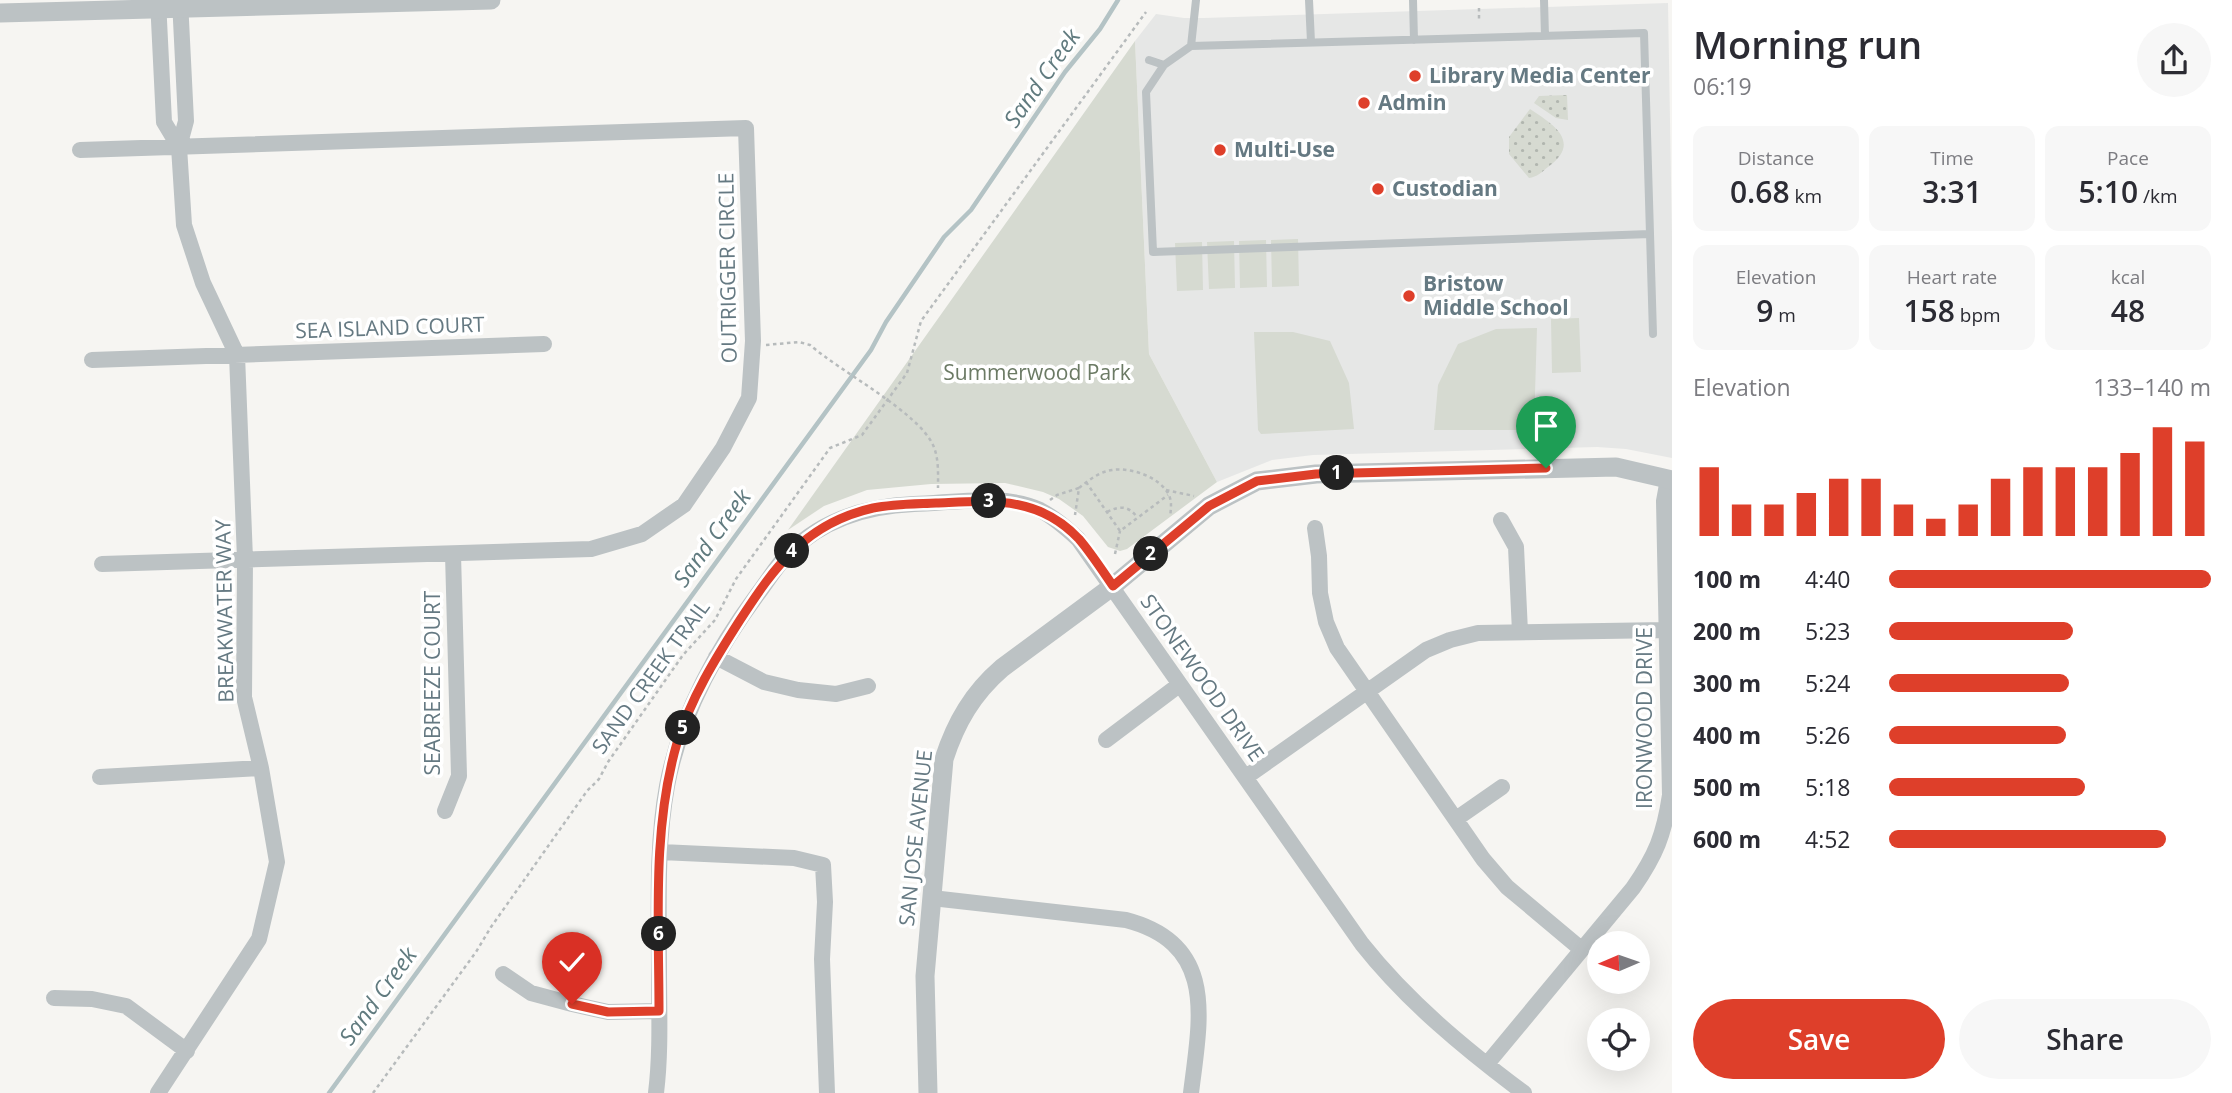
<!DOCTYPE html>
<html lang="en">
<head>
<meta charset="utf-8">
<style>
	:root { --surface:#fff; --page:#f7f7f7; --text:#2b2b33; --muted:#7c7c81; --accent:#de3f2a }
	body { margin:0; font-family:"Open Sans",sans-serif; background:var(--page); color:var(--text); height:100vh; display:flex; flex-direction:column; font-size:26px; white-space:nowrap }
	* { box-sizing:border-box; margin:0 }
	p { font-size:23px; color:var(--muted) }
	.icon { flex:none; width:38px; height:38px; fill:none; stroke:currentColor; stroke-width:2; stroke-linecap:round; stroke-linejoin:round }
	.map { position:relative; flex:1; overflow:hidden }
	.side { display:flex; flex-direction:column; background:var(--surface); width:560px }
	.side>* { flex:none }
	.needle { width:46px; rotate:268deg }
	.controls { position:absolute; left:1587px; top:931px; display:grid; gap:14px }
	.controls a { display:grid; place-items:center; width:63px; height:63px; border-radius:50%; background:var(--surface); box-shadow:0 7px 28px #0002; font-size:35px }
	.pin { position:absolute; display:grid; place-items:center; width:60px; height:60px; color:#fff; margin:-72px -30px; border-radius:50% 50% 50% 0; rotate:-45deg; box-shadow:0 0 7px #0007 }
	.pin .icon { rotate:45deg }
	.km { position:absolute; width:35px; height:35px; margin:-18px; border-radius:50%; background:#222; color:#fff; font-size:19px; line-height:35px; text-align:center }
	.round { display:grid; place-items:center; flex:none; width:74px; height:74px; border-radius:37px; background:var(--page) }
	.head { display:flex; align-items:center; justify-content:space-between; height:119px; padding:0 21px }
	h1 { font-size:38px; font-weight:600; line-height:52px }
	.figures { display:grid; grid-template-columns:repeat(3,1fr); gap:10px; height:119px; padding:7px 21px }
	.figures div { display:grid; align-content:center; border-radius:14px; background:var(--page); text-align:center }
	.figures b { font-size:30px; font-weight:600 }
	.figures small { font-size:19px; font-weight:400 }
	.figures p { font-size:19px }
	.chart { height:196px; padding:14px 21px }
	.chart p { display:flex; justify-content:space-between }
	.chart svg { width:100%; height:126px; margin-top:7px; stroke:var(--accent); stroke-width:6 }
	.cta { display:flex; gap:14px; margin-top:auto; padding:14px 21px }
	.cta a { flex:1; height:80px; border-radius:42px; background:var(--accent); color:#fff; font-size:28px; font-weight:600; line-height:80px; text-align:center }
	.cta a+a { background:var(--page); color:var(--text) }
	ul { padding:0 21px; list-style:none; font-size:23px }
	li { display:grid; grid-template-columns:112px 84px 1fr; align-items:center; height:52px }
	li i { height:18px; border-radius:9px; background:var(--accent) }
	main { display:flex; flex:1; min-height:0 }
	.map>svg:first-child { display:block }
	.built { fill:#e6e7e6 }
	.grass { fill:url(#grass-dots) }
	.park { fill:#d6dad1 }
	.lines { fill:none; stroke-linecap:round; stroke-linejoin:round }
	.stream { stroke:#b4c3c5; stroke-width:4.5 }
	.path { stroke:#b7bbbc; stroke-width:2.5; stroke-dasharray:3.5 3.5; stroke-linecap:butt }
	.service { stroke:#bcc2c4; stroke-width:8 }
	.minor { stroke:#bcc2c4; stroke-width:16 }
	.tertiary { stroke:#bcc2c4; stroke-width:19 }
	.route-casing { stroke:#fff; stroke-width:14 }
	.route { stroke:#de3f2a; stroke-width:9 }
	.poi-dot { fill:#de3f2a; stroke:#fff; stroke-width:2.5 }
	.labels { text-anchor:middle; stroke-width:7; stroke-linejoin:round; paint-order:stroke }
	.poi-label { font-size:21px; font-weight:bold; fill:#657982; stroke:#fff; text-anchor:start }
	.street-label { font-size:21px; fill:#657982; stroke:#fff }
	.park-label { font-size:21px; fill:#6b7a64; stroke:#fff }
	.water-label { font-size:23px; font-style:italic; fill:#617b7f; stroke:#fff }
</style>
</head>
<body>
<main>
<div class="map">
<svg width="1672" height="1093" viewBox="0 0 1672 1093">
	<defs>
		<pattern id="grass-dots" width="8" height="8" patternUnits="userSpaceOnUse" patternTransform="scale(1.75)"><rect width="8" height="8" fill="#d6dad1"/><path d="M2 2h.1M6 6h.1" fill="none" stroke="#b1b6af" stroke-width="1.8" stroke-linecap="round"/></pattern>
	</defs>
	<rect width="100%" height="100%" fill="#f6f5f2"/>
	<path class="built" d="M1668,3L1672,238V458L1626,449L1597,447L1313,455L1272,460L1217,482L1149,354L1135,41L1156,14L1184,18H1204Z"/>
	<path class="grass" d="M1567,95L1568,120L1556,118L1534,103L1539,96Z
		M1530,109C1554,125 1582,142 1548,167C1542,172 1537,177 1529,178L1509,154V137Z"/>
	<path class="park" d="M1135,41L1149,354L1217,482L1127,549L1120,551L1108,547L1083,516L1059,499L1043,492L1005,483L931,484L867,490L824,506L788,530Z
		M1298,239L1299,286L1272,287L1271,240Z
		M1266,240L1267,287L1240,288L1239,241Z
		M1234,241L1235,288L1209,289L1207,242Z
		M1202,242L1203,290L1177,291L1175,243Z
		M1579,318L1581,372L1552,373L1551,319Z
		M1537,328L1534,426L1531,430H1434L1438,385L1458,344L1496,329Z
		M1254,332H1293L1330,341L1349,383L1354,429L1261,434L1258,430Z"/>
	<g class="lines">
		<path class="stream" d="M329,1093L871,350L886,322L944,237L971,210L1065,72L1100,29L1118,0"/>
		<path class="path" d="M1479,8V19
			M766,345L799,342L810,345C841,372 918,412 933,445C939,458 938,474 938,488
			M1086,482L1120,531L1168,495
			M1079,488C1089,480 1099,472 1112,470C1131,467 1160,477 1169,495C1172,502 1171,509 1170,517
			M1166,490L1194,496
			M1050,500L1057,495L1079,488L1075,515
			M1107,512C1119,506 1128,505 1137,517
			M1115,554L1120,531
			M373,1093L476,952L491,927L587,791L599,779L608,762L683,655L715,620L736,579L830,448L862,435L907,373L921,321L1146,12"/>
		<path class="service" d="M1309,0L1311,42
			M1413,0L1414,40
			M1544,0L1545,36
			M1191,46L1196,0
			M1149,60L1164,65
			M1650,234L1153,252L1146,92L1164,65L1191,46L1644,33C1647,133 1650,234 1653,334"/>
		<path class="minor" d="M158,0L164,122L179,147
			M80,150L746,128L753,341L749,398L723,448L684,505L642,534L591,549L102,564
			M92,360L544,344
			M1501,520L1516,547L1520,632
			M1315,528L1319,556L1320,593L1326,622L1337,648L1483,859L1507,887L1581,949
			M716,657L764,682L798,690L836,694L868,686
			M1106,740L1179,685
			M100,777L261,768
			M1246,777L1426,650L1450,640L1478,633L1666,630
			M445,811L459,776L453,554
			M1456,819L1502,787
			M661,852L794,858L823,865L825,902L822,959L827,1093
			M932,898L1126,920C1218,944 1200,1019 1191,1093
			M503,974L531,993L572,1004L608,1012L659,1011
			M54,998L92,999L126,1006L187,1051
			M1487,1064L1633,888C1656,855 1664,835 1670,795L1664,501L1668,479
			M158,1093L259,939L277,862L261,768L244,697L245,559L237,355L203,283L184,225L179,147L186,121L180,0
			M656,1093C661,1052 659,1012 659,971C659,910 656,846 667,786C680,716 715,652 757,595C767,582 777,565 789,553C823,519 867,506 914,504C952,503 1006,493 1040,510C1055,518 1066,528 1078,539L1362,944C1407,1001 1465,1049 1524,1093"/>
		<path class="tertiary" d="M0,13L491,0
			M928,1093L925,976L944,759C956,722 973,693 1002,668L1113,586L1209,506L1257,481L1316,474L1616,467L1672,480"/>
	</g>
	<g class="lines">
		<defs>
			<path id="route" d="M572,1004L608,1012L659,1011C659,922 652,829 677,743C691,698 715,659 740,620C775,566 806,523 873,508C893,504 915,504 936,503C990,501 1038,495 1079,539C1091,553 1102,570 1113,586L1209,506L1257,481L1316,474L1546,468"/>
		</defs>
		<use href="#route" class="route-casing"/>
		<use href="#route" class="route"/>
	</g>
	<g class="poi-dot">
		<circle cx="1415" cy="76" r="7"/>
		<circle cx="1364" cy="103" r="7"/>
		<circle cx="1220" cy="150" r="7"/>
		<circle cx="1378" cy="189" r="7"/>
		<circle cx="1409" cy="296" r="7"/>
	</g>
	<g class="labels">
		<g class="poi-label">
			<text x="1429" y="83">Library Media Center</text>
			<text x="1378" y="110">Admin</text>
			<text x="1234" y="157">Multi-Use</text>
			<text x="1392" y="196">Custodian</text>
			<text x="1423" y="291">Bristow<tspan x="1423" dy="24">Middle School</tspan></text>
		</g>
		<g class="street-label">
			<text transform="translate(728 268) rotate(-91)" y="7">OUTRIGGER CIRCLE</text>
			<text transform="translate(390 328) rotate(-2)" y="7">SEA ISLAND COURT</text>
			<text transform="translate(225 611) rotate(-91)" y="7">BREAKWATER WAY</text>
			<text transform="translate(651 677) rotate(-54)" y="7">SAND CREEK TRAIL</text>
			<text transform="translate(1202 678) rotate(55)" y="7">STONEWOOD DRIVE</text>
			<text transform="translate(433 683) rotate(-90)" y="7">SEABREEZE COURT</text>
			<text transform="translate(1645 718) rotate(-90)" y="7">IRONWOOD DRIVE</text>
			<text transform="translate(916 838) rotate(-84)" y="7">SAN JOSE AVENUE</text>
		</g>
		<g class="park-label">
			<text x="1037" y="380">Summerwood Park</text>
		</g>
		<g class="water-label">
			<text transform="translate(1042 78) rotate(-55)" y="8">Sand Creek</text>
			<text transform="translate(712 538) rotate(-54)" y="8">Sand Creek</text>
			<text transform="translate(378 996) rotate(-54)" y="8">Sand Creek</text>
		</g>
	</g>
</svg>
<div class="controls">
<a><svg class="needle" viewBox="-14 -14 28 28"><path d="M0-13l5 13h-10z" fill="#e53935"/><path d="M0 13l5-13h-10z" fill="#7c7c81"/></svg></a>
<a><svg class="icon" aria-label="locate" viewBox="0 0 24 24"><circle cx="12" cy="12" r="6"/><path d="M12 2v4M12 18v4M2 12h4M18 12h4"/></svg></a>
</div>
<div class="pin" style="left:1546px;top:468px;background:#1e9e55"><svg class="icon" aria-label="arrive" viewBox="0 0 24 24"><path d="M6 21V4h12l-3 4 3 4H6"/></svg></div>
<div class="pin" style="left:572px;top:1004px;background:#d93025"><svg class="icon" aria-label="check" viewBox="0 0 24 24"><path d="M5 12l5 5 9-10"/></svg></div>
<b class="km" style="left:1337px;top:473px">1</b>
<b class="km" style="left:1151px;top:554px">2</b>
<b class="km" style="left:989px;top:501px">3</b>
<b class="km" style="left:792px;top:551px">4</b>
<b class="km" style="left:683px;top:728px">5</b>
<b class="km" style="left:659px;top:934px">6</b>
</div>
<section class="side">
<div class="head"><div><h1>Morning run</h1><p>06:19</p></div><a class="round"><svg class="icon" aria-label="share" viewBox="0 0 24 24"><path d="M12 15V3M7 8l5-5 5 5M5 13v7h14v-7"/></svg></a></div>
<div class="figures">
<div><p>Distance</p><b>0.68<small> km</small></b></div>
<div><p>Time</p><b>3:31</b></div>
<div><p>Pace</p><b>5:10<small> /km</small></b></div>
</div>
<div class="figures">
<div><p>Elevation</p><b>9<small> m</small></b></div>
<div><p>Heart rate</p><b>158<small> bpm</small></b></div>
<div><p>kcal</p><b>48</b></div>
</div>
<div class="chart"><p><span>Elevation</span>133–140 m</p>
<svg viewBox="0 0 160 44" preserveAspectRatio="none"><path d="M5 44V20M15 44V33M25 44V33M35 44V29M45 44V24M55 44V24M65 44V33M75 44V38M85 44V33M95 44V24M105 44V20M115 44V20M125 44V20M135 44V15M145 44V6M155 44V11"/></svg>
</div>
<ul>
<li><b>100 m</b>4:40<i style="width:100%"></i></li>
<li><b>200 m</b>5:23<i style="width:57%"></i></li>
<li><b>300 m</b>5:24<i style="width:56%"></i></li>
<li><b>400 m</b>5:26<i style="width:55%"></i></li>
<li><b>500 m</b>5:18<i style="width:61%"></i></li>
<li><b>600 m</b>4:52<i style="width:86%"></i></li>
</ul>
<div class="cta"><a>Save</a><a>Share</a></div>
</section>
</main>
</body>
</html>
